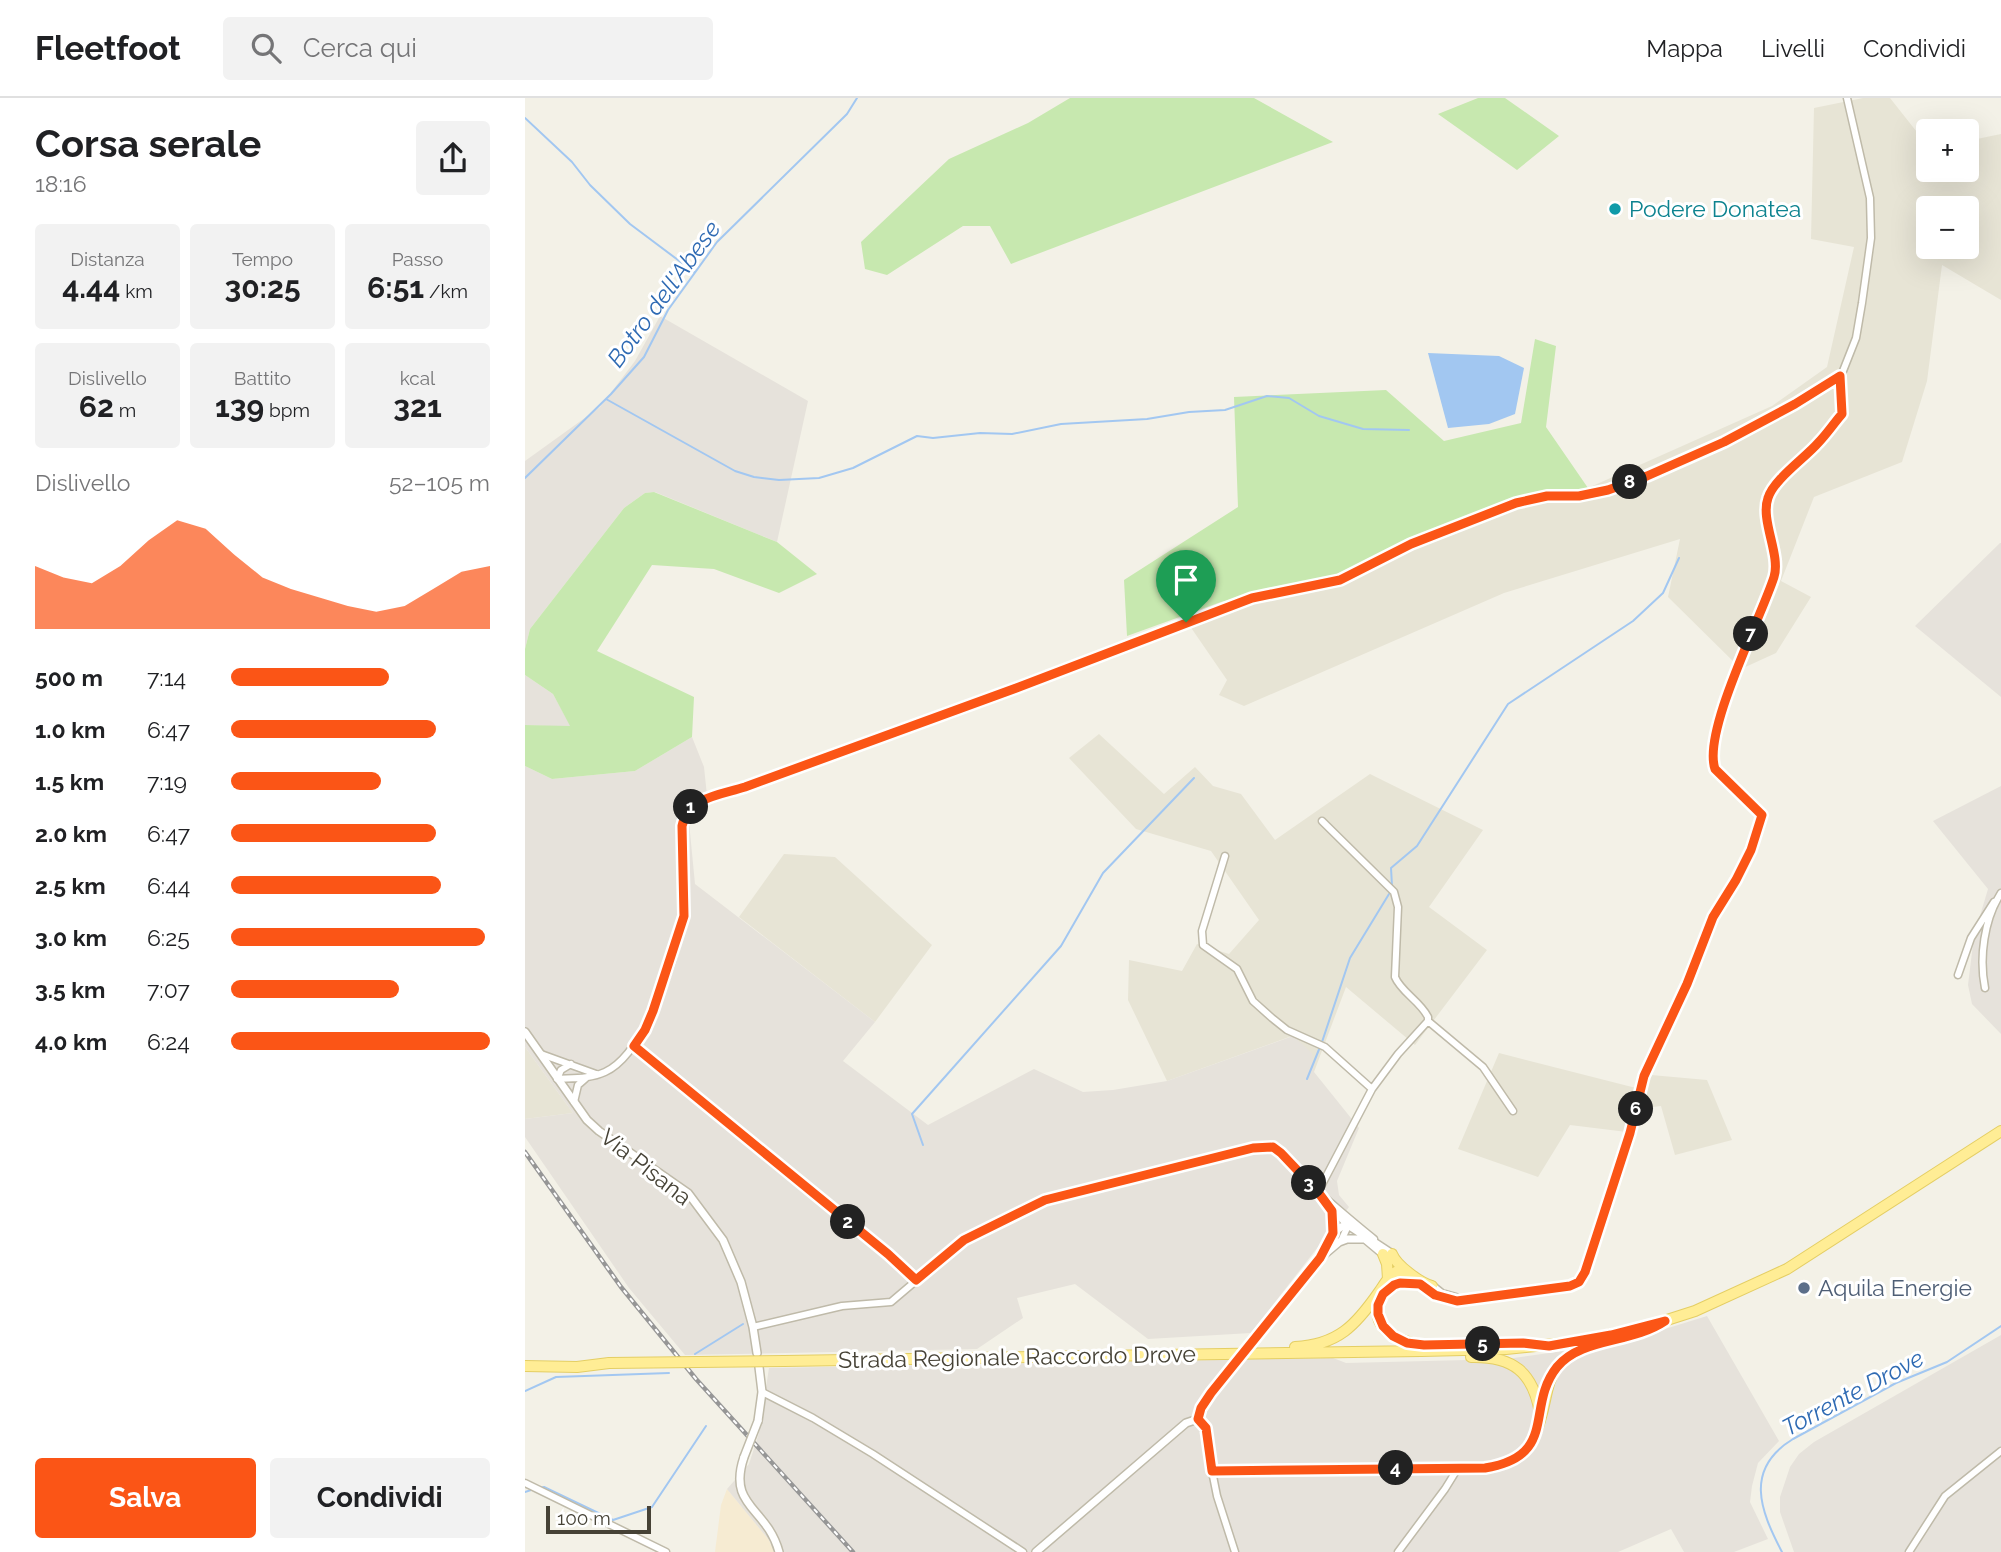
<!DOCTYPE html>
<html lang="it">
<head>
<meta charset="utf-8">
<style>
	:root { --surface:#fff; --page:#f2f2f2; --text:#202124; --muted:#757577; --line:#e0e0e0; --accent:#fb5516 }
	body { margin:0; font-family:Raleway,sans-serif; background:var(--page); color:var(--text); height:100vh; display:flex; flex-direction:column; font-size:26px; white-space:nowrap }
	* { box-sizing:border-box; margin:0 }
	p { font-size:23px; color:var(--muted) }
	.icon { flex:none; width:38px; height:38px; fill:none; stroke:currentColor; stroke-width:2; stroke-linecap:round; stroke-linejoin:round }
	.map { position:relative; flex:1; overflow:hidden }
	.details { display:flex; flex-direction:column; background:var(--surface); width:525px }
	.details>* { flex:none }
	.fabs { position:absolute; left:1391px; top:21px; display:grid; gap:14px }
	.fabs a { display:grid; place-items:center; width:63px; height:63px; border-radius:7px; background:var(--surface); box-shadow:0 7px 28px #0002; font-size:35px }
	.scale { position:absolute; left:21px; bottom:18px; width:105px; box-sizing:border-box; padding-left:7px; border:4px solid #464236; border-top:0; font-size:19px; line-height:24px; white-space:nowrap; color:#464236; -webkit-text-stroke:5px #fff; paint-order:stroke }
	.pin { position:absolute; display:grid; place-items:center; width:60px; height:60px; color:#fff; margin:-72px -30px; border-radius:50% 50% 50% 0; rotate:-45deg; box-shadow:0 0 7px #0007 }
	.pin .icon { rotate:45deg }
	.km { position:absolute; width:35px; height:35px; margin:-18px; border-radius:50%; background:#222; color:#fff; font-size:19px; line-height:35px; text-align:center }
	.round { display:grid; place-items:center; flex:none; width:74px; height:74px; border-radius:7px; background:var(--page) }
	.overview { display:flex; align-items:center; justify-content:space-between; height:119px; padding:0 35px }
	h1 { font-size:38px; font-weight:700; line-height:52px }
	.figures { display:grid; grid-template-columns:repeat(3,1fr); gap:10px; height:119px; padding:7px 35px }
	.figures div { display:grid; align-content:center; border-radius:7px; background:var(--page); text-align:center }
	.figures b { font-size:30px; font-weight:700 }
	.figures small { font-size:19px; font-weight:400 }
	.figures p { font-size:19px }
	.chart { height:196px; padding:14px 35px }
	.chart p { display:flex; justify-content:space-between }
	.chart svg { width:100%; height:126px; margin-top:7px; fill:var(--accent); opacity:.7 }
	.cta { display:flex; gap:14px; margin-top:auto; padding:14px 35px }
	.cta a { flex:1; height:80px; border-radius:7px; background:var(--accent); color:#fff; font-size:28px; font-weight:700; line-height:80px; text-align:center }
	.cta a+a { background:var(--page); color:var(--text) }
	ul { padding:0 35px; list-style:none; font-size:23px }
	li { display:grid; grid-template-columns:112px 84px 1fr; align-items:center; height:52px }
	li i { height:18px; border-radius:9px; background:var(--accent) }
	header { display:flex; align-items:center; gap:42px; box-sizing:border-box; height:98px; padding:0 35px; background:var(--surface); border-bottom:2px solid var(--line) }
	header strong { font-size:33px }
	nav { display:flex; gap:38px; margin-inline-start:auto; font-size:24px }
	.search { width:490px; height:63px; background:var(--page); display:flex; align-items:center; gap:18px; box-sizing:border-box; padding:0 24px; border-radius:7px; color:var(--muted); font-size:26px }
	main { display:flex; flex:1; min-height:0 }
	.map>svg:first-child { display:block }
	.residential { fill:#e7e4d5; fill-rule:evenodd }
	.commercial { fill:#f6ebd2 }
	.industrial { fill:#e6e2db }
	.green { fill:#c7e8af }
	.water { fill:#a2c7f1 }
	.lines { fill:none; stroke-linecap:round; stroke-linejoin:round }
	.stream { stroke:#a2c7f1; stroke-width:2 }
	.minor-casing { stroke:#bfbaa9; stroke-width:9 }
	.tertiary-casing { stroke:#bfbaa9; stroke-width:10 }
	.primary-casing { stroke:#e4ce64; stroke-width:12 }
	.minor { stroke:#fff; stroke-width:6 }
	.tertiary { stroke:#fff; stroke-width:7 }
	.primary { stroke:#ffed95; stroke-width:10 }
	.rail-casing { stroke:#969696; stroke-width:4.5 }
	.rail { stroke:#fff; stroke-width:2; stroke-dasharray:5; stroke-linecap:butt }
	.tertiary-bridge-casing { stroke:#bfbaa9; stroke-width:10; stroke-linecap:butt }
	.primary-bridge-casing { stroke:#e4ce64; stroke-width:12; stroke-linecap:butt }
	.tertiary-bridge { stroke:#fff; stroke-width:7 }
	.primary-bridge { stroke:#ffed95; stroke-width:10 }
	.route-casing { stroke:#fff; stroke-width:14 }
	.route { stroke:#fb5516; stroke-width:9 }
	.culture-dot { fill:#0f9aa8; stroke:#fff; stroke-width:2.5 }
	.service-dot { fill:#5c6f8a; stroke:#fff; stroke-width:2.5 }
	.labels { text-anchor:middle; stroke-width:6; stroke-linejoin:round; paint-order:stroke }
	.culture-label { font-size:23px; fill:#0d838f; stroke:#fff; text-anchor:start }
	.street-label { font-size:23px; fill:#464236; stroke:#fff }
	.service-label { font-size:23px; fill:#4e5e75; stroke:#fff; text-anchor:start }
	.water-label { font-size:24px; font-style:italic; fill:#2e6ab3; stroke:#fff }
</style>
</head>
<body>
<header>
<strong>Fleetfoot</strong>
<div class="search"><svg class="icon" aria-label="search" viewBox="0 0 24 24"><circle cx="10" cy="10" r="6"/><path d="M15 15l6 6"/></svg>Cerca qui</div>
<nav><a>Mappa</a><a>Livelli</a><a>Condividi</a></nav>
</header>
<main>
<section class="details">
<div class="overview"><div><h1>Corsa serale</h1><p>18:16</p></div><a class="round"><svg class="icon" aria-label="share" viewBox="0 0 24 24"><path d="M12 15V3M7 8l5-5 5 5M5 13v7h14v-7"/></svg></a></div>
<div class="figures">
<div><p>Distanza</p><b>4.44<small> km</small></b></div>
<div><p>Tempo</p><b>30:25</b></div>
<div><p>Passo</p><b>6:51<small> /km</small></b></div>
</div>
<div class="figures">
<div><p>Dislivello</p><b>62<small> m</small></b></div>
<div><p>Battito</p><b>139<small> bpm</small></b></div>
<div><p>kcal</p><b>321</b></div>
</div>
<div class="chart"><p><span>Dislivello</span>52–105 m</p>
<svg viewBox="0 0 160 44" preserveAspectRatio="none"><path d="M0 44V22L10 26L20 28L30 22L40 13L50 6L60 9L70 18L80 26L90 30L100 33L110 36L120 38L130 36L140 30L150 24L160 22V44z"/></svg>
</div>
<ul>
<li><b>500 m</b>7:14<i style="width:61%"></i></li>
<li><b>1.0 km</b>6:47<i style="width:79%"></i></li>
<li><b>1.5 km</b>7:19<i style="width:58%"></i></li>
<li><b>2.0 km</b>6:47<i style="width:79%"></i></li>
<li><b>2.5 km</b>6:44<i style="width:81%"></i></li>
<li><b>3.0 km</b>6:25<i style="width:98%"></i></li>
<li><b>3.5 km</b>7:07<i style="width:65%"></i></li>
<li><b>4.0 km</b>6:24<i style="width:100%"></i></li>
</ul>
<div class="cta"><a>Salva</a><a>Condividi</a></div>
</section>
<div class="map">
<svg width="1476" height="1454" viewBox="0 0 1476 1454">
	<rect width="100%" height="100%" fill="#f3f1e7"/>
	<path class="residential" d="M1338,0H1365L1403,48L1404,72H1442V43L1476,36V202L1417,167L1402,283L1377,364L1289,399L1256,483L1286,499L1251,555L1216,571L1143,499L1155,441L979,495L719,608L694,597L702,582L658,518L696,504L748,490L809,477L914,432L1015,395L1063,390L1247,308L1302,269L1329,149L1286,141L1289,10ZM1404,110H1442V149H1404Z
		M574,636L639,696L670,669L688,688L716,696L750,742L845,676L958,732L904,809L962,852L890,947L821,889L789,974L767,938L642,983L603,902L604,862L657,873L672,846L704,856L734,822L686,753L611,731L544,660Z
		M259,756L310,759L407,847L350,924L214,819Z
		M0,949L48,1015L0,1021Z
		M974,955L1111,990L1115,976L1182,982L1207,1042L1150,1057L1136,1008L1120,1010L1110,1035L1045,1027L1013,1079L933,1051Z"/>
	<path class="commercial" d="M202,1391L244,1442L249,1454H190L196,1407Z"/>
	<path class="industrial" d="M135,218L283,303L252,444L130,394L120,395L99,410L5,531L0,551V363L75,309L110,263Z
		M1475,445H1476V599L1390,528Z
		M0,577L28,596L46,629L0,627Z
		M167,639L179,669L183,707L164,724L170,786L350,924L318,963L403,1027L509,971L558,994L588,992L642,983L768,938L787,955L789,974L834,1030L812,1083L814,1097L824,1109L726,1235L623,1241L550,1186L492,1200L498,1220L452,1251L160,1257L104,1190L0,1039V1021L48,1015L0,949V668L27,681L110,673Z
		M1476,688V936L1447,906L1443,887L1449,838L1463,791L1408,723Z
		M1182,1218L1254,1343L1233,1365L1227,1388L1225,1404L1243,1441L1209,1454H1159L1146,1431L1093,1454H249L244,1442L202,1391L224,1366L234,1335L244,1270L808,1260L821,1265L982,1261L1074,1248L1111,1240Z
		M1476,1237V1454H1269L1255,1414V1399L1265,1369L1274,1356L1289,1344Z"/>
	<path class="green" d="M545,0H729L808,44L486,166L465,128H438L362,177L340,171L336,144L424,61L503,25Z
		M953,0H980L1034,38L992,72L913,16Z
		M1010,241L1031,248L1021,329L1063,390L1015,395L975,408L809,477L696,504L602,538L599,482L713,409L709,299L861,292L919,343L996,325Z
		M129,394L252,444L292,476L254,495L189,471L127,467L72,553L169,599L167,639L110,673L27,681L0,668V627L45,628L28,596L0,577V551L5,531L99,410L120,395Z"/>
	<path class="water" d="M903,255L974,258L999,270L990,316L964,326L923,330Z"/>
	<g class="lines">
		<path class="stream" d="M0,20L47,64L65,87L105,126L169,174
			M81,301L210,373L229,379L254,382L294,380L328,370L392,338L408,340L455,335L487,336L536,326L622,321L664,314L700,312L742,298L764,300L794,318L838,331L884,332
			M0,380L86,296L119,259L143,212L192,144L322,16L332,0
			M867,788L866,770L892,748L983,606L1108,523L1138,495L1154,460
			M797,944L825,860L864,796
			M782,981L795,949
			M398,1047L387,1016L536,848L578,775L669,680
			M170,1256L218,1226
			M0,1293L31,1279L144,1275
			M15,1390L19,1389L88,1422L127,1409L181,1328
			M0,1394L9,1391
			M1257,1454C1235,1412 1219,1371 1268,1341L1371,1285L1422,1264L1476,1228"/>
		<defs>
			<path id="minor" d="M797,723L869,794L873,809L870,879C876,894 895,903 903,919V923L873,956L847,991
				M700,758L677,833L678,847L712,871L728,903L747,920L762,932L800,949L847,991L793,1094
				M1433,877L1446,840L1469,804
				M1460,890C1454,860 1459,821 1476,795
				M903,923L958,969L988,1013
				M109,948L377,1168L391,1182
				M16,956L71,976
				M46,966L36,972L32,981C47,980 65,981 80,974C120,956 150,861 158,820C163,795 158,754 157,728C163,699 196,697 220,689L494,589L727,500L815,482L886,446L991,405L1022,398H1053L1083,392L1122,378L1199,344L1316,278L1331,240L1337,205L1346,140L1345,100L1322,0
				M49,1004L53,987L61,980
				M798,1101L824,1129
				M807,1138L808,1113
				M816,1143L822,1130L821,1124
				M896,1186L910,1197L932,1203L1045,1188L1054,1184L1060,1174L1105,1035L1119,978L1162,886L1188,819L1211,782L1225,752L1236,717L1190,671C1177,633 1236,520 1249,479C1256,457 1235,422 1243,400C1250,380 1280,360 1293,345C1302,336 1309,325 1317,316L1316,278
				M907,1187L917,1195L931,1199
				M228,1229L317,1208L366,1204L439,1142L520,1102L739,1048C763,1052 775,1079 793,1094C812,1110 830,1126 849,1141
				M237,1294L288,1320L348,1356L498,1454
				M687,1373L692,1398L710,1454
				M0,1385L141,1454
				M873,1454L920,1391L933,1370
				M1384,1454L1420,1398L1476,1353"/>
			<path id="tertiary" d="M0,934L62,1022L74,1033L163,1095L198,1142L216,1184L228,1229L232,1255
				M799,1153C805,1143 810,1128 823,1127L867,1156
				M731,1239L795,1160L814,1144L822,1141H840L858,1156
				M673,1321L681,1330L687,1373L959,1370C981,1367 998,1358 1009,1339
				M673,1321L678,1305L703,1273
				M233,1323L237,1294L234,1269
				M219,1359C202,1409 242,1409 254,1454
				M511,1454L661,1325L673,1321"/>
			<path id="primary" d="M858,1156L862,1166L863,1181
				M867,1156C871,1167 895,1185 907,1188
				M877,1171V1176C870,1184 859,1192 855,1202C842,1234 882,1247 905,1247
				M770,1249C813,1247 831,1227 854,1194C861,1184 865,1175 877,1171
				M946,1259C988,1258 1008,1274 1015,1315
				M259,1263L896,1253L981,1251L1049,1244L1120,1229L1170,1213L1262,1171L1476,1033
				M0,1268L52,1269L84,1265
				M1009,1339C1029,1296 1011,1260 1074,1246"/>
		</defs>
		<use href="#minor" class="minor-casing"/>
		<use href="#tertiary" class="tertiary-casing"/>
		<use href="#primary" class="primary-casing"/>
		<use href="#minor" class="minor"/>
		<use href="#tertiary" class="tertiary"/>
		<use href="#primary" class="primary"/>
		<defs>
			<path id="rail" d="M0,1054L96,1189L171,1281L328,1454"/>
		</defs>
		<use href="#rail" class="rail-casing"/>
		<use href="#rail" class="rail"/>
		<defs>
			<path id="tertiary-bridge" d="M703,1273L731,1239
				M219,1359L233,1323"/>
			<path id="primary-bridge" d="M84,1265L259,1263"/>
		</defs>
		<use href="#tertiary-bridge" class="tertiary-bridge-casing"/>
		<use href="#primary-bridge" class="primary-bridge-casing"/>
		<use href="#tertiary-bridge" class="tertiary-bridge"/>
		<use href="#primary-bridge" class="primary-bridge"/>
	</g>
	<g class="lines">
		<defs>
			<path id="route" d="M1315,278L1317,316C1309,325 1302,336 1293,345C1280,360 1249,381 1243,400C1235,422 1256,457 1249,479C1236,520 1177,634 1190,671L1237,717L1226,752L1211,782L1188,819L1162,886L1119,978L1105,1035L1060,1174L1054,1184L1045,1188L932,1203L910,1197L895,1186L875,1185L869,1187L858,1196L853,1207V1216L858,1228L868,1238L882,1245L899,1247L998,1245L1024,1248L1086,1237L1140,1223C1106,1246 1057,1239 1032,1269C1000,1309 1034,1358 960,1370L687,1373L681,1330L673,1321L676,1310L686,1295L795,1160L808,1135L807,1113L793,1094L756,1055L748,1049L728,1050L520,1102L439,1142L391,1182L363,1156L109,948L120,932L128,913L159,818L157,728C163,699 195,697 220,689L494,589L727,500L815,482L886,446L991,405L1022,398H1054L1083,392L1122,378L1199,344L1270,306Z"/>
		</defs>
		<use href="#route" class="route-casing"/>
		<use href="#route" class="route"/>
	</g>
	<circle class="culture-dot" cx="1090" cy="111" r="7"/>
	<circle class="service-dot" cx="1279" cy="1190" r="7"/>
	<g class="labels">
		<g class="culture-label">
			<text x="1104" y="119">Podere Donatea</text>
		</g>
		<g class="street-label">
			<text transform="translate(121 1069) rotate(38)" y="8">Via Pisana</text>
			<text transform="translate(492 1259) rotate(-1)" y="8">Strada Regionale Raccordo Drove</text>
		</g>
		<g class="service-label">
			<text x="1293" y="1198">Aquila Energie</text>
		</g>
		<g class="water-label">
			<text transform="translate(139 196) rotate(-54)" y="8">Botro dell'Abese</text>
			<text transform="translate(1328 1295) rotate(-28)" y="8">Torrente Drove</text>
		</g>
	</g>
</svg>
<div class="fabs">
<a>+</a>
<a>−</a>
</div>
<div class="scale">100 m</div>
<div class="pin" style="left:661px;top:524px;background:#1e9e55"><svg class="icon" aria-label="arrive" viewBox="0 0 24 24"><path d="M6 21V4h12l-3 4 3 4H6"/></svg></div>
<b class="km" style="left:166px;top:709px">1</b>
<b class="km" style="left:323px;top:1124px">2</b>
<b class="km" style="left:784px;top:1085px">3</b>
<b class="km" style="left:871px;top:1370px">4</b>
<b class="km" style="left:958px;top:1246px">5</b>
<b class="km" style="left:1111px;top:1011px">6</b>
<b class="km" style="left:1226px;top:536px">7</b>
<b class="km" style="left:1105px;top:384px">8</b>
</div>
</main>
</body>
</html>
